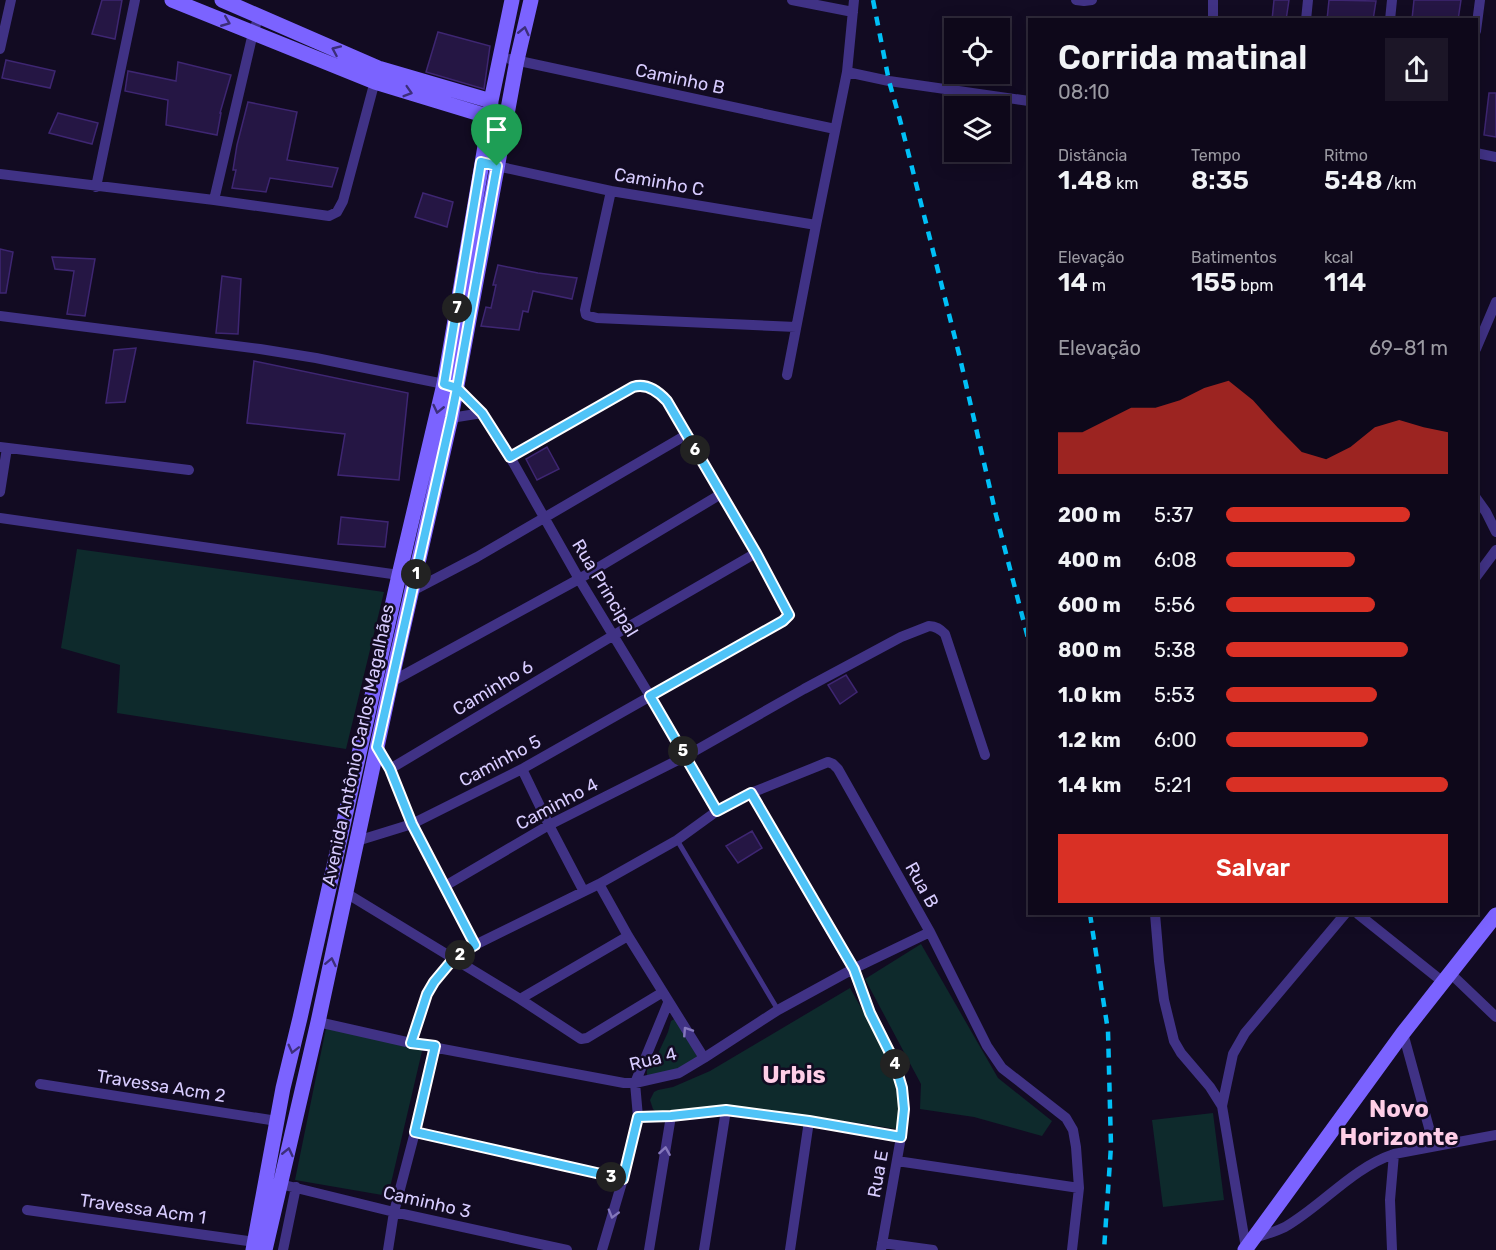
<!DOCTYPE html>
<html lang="pt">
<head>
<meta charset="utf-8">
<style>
	:root { --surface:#0e081a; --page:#1c1627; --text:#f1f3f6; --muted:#9b9aa2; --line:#2e2939; --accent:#d93025 }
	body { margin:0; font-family:Rubik,sans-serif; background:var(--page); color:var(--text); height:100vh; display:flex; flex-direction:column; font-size:22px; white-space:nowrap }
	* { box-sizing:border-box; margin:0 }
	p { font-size:20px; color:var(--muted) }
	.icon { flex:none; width:33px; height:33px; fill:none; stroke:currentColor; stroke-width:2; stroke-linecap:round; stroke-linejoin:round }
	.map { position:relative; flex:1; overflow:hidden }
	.details { position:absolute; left:1028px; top:18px; width:450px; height:897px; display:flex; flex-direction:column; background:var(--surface); border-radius:0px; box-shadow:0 3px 15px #0003,0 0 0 2px var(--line) }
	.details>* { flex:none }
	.controls { position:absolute; left:944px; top:18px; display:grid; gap:12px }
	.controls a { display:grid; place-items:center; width:66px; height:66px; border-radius:0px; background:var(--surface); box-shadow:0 3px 15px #0003,0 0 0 2px var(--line); font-size:30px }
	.pin { position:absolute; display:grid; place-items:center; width:51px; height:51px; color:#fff; margin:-62px -26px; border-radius:50% 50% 50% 0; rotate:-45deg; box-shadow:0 0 6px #0007 }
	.pin .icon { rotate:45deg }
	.km { position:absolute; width:30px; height:30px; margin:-15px; border-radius:50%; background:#222; color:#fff; font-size:16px; line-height:30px; text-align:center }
	.round { display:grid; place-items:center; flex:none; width:63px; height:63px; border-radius:0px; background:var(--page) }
	.summary { display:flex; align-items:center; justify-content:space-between; height:102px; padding:0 30px }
	h1 { font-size:33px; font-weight:600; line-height:45px }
	.figures { display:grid; grid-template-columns:repeat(3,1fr); gap:9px; height:102px; padding:6px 30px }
	.figures div { display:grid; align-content:center }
	.figures b { font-size:26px; font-weight:600 }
	.figures small { font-size:16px; font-weight:400 }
	.figures p { font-size:16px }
	.chart { height:168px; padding:12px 30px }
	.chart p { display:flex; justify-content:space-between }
	.chart svg { width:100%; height:108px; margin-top:6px; fill:var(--accent); opacity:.7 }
	.cta { display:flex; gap:12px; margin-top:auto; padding:12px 30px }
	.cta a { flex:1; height:69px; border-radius:0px; background:var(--accent); color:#fff; font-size:24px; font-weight:600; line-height:69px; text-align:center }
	ul { padding:0 30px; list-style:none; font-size:20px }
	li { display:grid; grid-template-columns:96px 72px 1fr; align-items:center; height:45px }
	li i { height:15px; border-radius:8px; background:var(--accent) }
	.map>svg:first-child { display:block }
	.green { fill:#0e2a2c }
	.building { fill:#251644; stroke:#3e2672; stroke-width:1.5 }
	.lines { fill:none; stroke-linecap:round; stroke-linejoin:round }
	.lane { stroke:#403285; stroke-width:5 }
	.street { stroke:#403285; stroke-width:10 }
	.secondary { stroke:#7b63ff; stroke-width:15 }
	.rail { stroke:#00c0f7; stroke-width:4.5; stroke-dasharray:9 8; stroke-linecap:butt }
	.oneway { stroke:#3c2e7a }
	.oneway2 { stroke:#8477bc }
	.route-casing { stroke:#fff; stroke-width:12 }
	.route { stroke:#4fc3f7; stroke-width:8 }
	.labels { text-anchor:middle; stroke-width:5; stroke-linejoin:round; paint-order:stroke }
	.street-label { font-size:18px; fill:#d8ccff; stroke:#120b22 }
	.district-label { font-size:24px; font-weight:bold; fill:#ffcee7; stroke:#120b22 }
</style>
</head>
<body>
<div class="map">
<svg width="1496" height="1250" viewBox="0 0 1496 1250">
	<rect width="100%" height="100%" fill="#120b22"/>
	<path class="green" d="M77,549L384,592L346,749L117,713L120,665L61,648Z
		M921,944L998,1078L1052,1121L1042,1136L974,1117L920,1109L921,1084L865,979Z
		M850,988L889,1057L901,1105L896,1129L819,1117L732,1108L656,1112L653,1109L650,1100L654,1092L658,1090L673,1087L710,1071Z
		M676,1018L702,1065L647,1077V1070L656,1058L668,1032L671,1021Z
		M326,1028L423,1047L388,1196L295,1180Z
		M1213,1113L1224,1200L1163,1207L1152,1120Z"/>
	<path class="building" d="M102,0H122L115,39L92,34Z
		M1274,0H1289L1286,20H1272Z
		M1329,0L1376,1L1373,20H1327Z
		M1414,0H1461L1458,20L1412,19Z
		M438,32L490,46L484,89L426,72Z
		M6,60L55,71L50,88L2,78Z
		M178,62L231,75L220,113H221L217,135L166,125L168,100L125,91L128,71L176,81Z
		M1489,93H1496V137L1484,135Z
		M248,102L297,112L287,160L338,168L332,187L270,178L266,192L232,188L236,170H233L237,145Z
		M58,113L98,123L92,144L49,133Z
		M423,193L453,202L447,227L415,217Z
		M0,249L13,252L6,293H0Z
		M52,257L95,259L85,316L67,314L74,271L55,269Z
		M498,265L538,273L577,278L572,299L533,291L528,312L523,311L519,330L481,326L486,307L491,308L496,285H493Z
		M222,276L241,279L238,334L216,333Z
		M136,348L125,402L106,403L114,350Z
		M254,361L408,393L399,480L338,475L345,434L247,423Z
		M547,447L559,469L537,480L526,459Z
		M341,517L388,522L385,547L338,544Z
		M846,675L857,692L840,704L828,685Z
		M752,831L762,848L738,863L726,846Z"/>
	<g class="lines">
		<path class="lane" d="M677,840L778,1010"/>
		<path class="street" d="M792,0L853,12
			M1076,0L1084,1L1092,0
			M1213,0V20
			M1306,20L1308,0
			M1390,20L1392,0
			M1476,31L1480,0
			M0,49L11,0
			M510,59L835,129
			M847,72L889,81L1029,101
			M1476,153L1496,157
			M492,165L611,191L816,225
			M0,174L214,200L329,216L337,212L343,201L376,77
			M96,187L135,0
			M611,191L585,310L586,315L597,318L796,327
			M214,200L253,33L259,16
			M0,316L260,349L316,358L444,384
			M1476,349L1496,302
			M787,375L816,225L847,72L854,0
			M457,388L482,413L510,457L579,579L650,696L717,811
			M451,418L482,413
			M0,447L189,470
			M0,492L7,448
			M1476,498L1486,512L1496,532
			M0,518L399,575
			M1476,577L1496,550
			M412,591L477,557L686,435
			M391,682L579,579L721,494
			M377,747L390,769L412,824L475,945
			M390,769L614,635L756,553
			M522,769L549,825L583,890
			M751,793L853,969L870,1013L894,1061L902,1088L904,1109L901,1137L881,1250
			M357,841L412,824L522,769L783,621L789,615L756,553L667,401C658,391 646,383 633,387L510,457
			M599,884L628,936L704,1058
			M445,886L549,825L686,756L804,689L901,637L929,626C936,626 940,629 945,634L985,755
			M346,893L520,999L581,1039L587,1038L663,992
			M1155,914L1159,961L1164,1000L1174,1041L1181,1053L1210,1087L1222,1106L1246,1248
			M1358,914L1443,982
			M1450,973L1496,1017
			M520,999L628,936
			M318,1022L411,1043L624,1083H635L679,1073L704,1058L778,1010L853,969L930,932
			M1403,1033L1434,1146
			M411,1043L427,994L434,982L454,958L475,945L599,884L677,840L717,811L751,793L828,762L833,764L838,769L930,932L987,1046L1002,1068L1066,1118L1073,1130L1076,1147L1079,1188L1072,1250
			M40,1084L277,1121
			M1222,1106L1233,1054L1245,1033L1345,914
			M638,1117L671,1116L726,1110L809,1121L901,1137
			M415,1132L623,1179
			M897,1161L1079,1188
			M280,1184L394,1212L567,1250
			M27,1210L255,1242
			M1254,1238C1264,1235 1275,1232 1285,1227C1323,1205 1352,1168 1394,1154L1496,1135
			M882,1243L933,1250
			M283,1250L296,1187
			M388,1250L394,1212L415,1132L435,1046
			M602,1250L623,1179L638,1117L635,1083L668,1003
			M649,1250L671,1116
			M704,1250L726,1110
			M790,1250L809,1121
			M1392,1250L1390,1200L1394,1154"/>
		<path class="secondary" d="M172,0L375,82L490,117
			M222,0L378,68L491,101
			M253,1250L283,1088L300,1018L399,575L444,384L490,117L491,101L512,0
			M265,1250L318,1022L391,682L451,418L517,60L531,0
			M1245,1250L1403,1033L1496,915"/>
		<path class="rail" d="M873,0L889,81L900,120L959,354L996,515L1029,642
			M1090,914L1108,1031L1111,1146L1104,1250"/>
	</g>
	<defs><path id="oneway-chevron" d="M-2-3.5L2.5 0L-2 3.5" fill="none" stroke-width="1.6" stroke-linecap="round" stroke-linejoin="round" transform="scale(1.5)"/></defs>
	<g class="oneway">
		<use href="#oneway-chevron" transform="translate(226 22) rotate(22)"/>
		<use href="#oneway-chevron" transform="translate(524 31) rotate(-77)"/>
		<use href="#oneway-chevron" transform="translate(336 50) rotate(-156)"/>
		<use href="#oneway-chevron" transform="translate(408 92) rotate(17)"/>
		<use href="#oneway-chevron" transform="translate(438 409) rotate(103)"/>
		<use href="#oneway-chevron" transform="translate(331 962) rotate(-78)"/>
		<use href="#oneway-chevron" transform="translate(293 1049) rotate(104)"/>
		<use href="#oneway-chevron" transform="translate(288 1152) rotate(-77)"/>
	</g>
	<g class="oneway2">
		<use href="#oneway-chevron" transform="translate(687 1031) rotate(-123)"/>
		<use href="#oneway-chevron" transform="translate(665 1151) rotate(-81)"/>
		<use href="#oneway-chevron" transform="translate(613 1214) rotate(106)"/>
	</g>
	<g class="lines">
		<defs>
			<path id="route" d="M497,166L457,388L451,418L377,747L390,769L412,824L475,945L454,958L434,982L427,994L411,1043L435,1046L415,1132L623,1179L638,1117L671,1116L726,1110L809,1121L901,1137L904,1109L902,1088L894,1061L870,1013L854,969L751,793L717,811L650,696L783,621L789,615L756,553L667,401C658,391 646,383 633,387L510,457L482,413L457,388L444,384L481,162L497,166"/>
		</defs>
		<use href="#route" class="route-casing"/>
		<use href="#route" class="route"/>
	</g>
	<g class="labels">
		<g class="street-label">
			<text transform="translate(680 79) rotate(12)" y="6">Caminho B</text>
			<text transform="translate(659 182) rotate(10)" y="6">Caminho C</text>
			<text transform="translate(605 588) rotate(59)" y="6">Rua Principal</text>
			<text transform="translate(493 688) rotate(-31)" y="6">Caminho 6</text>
			<text transform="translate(358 745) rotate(-78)" y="6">Avenida Antônio Carlos Magalhães</text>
			<text transform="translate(500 761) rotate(-28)" y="6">Caminho 5</text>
			<text transform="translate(557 804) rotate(-28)" y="6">Caminho 4</text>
			<text transform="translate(922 885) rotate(61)" y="6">Rua B</text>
			<text transform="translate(653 1059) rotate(-14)" y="6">Rua 4</text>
			<text transform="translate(161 1086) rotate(9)" y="6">Travessa Acm 2</text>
			<text transform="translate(878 1174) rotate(-80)" y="6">Rua E</text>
			<text transform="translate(427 1202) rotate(13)" y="6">Caminho 3</text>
			<text transform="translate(143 1209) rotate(8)" y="6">Travessa Acm 1</text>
		</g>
		<g class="district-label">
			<text x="794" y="1083">Urbis</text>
			<text x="1399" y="1117">Novo<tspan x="1399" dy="28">Horizonte</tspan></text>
		</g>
	</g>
</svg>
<div class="controls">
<a><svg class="icon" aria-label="locate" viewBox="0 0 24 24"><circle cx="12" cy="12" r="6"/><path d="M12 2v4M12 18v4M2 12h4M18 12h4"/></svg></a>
<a><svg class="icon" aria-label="layers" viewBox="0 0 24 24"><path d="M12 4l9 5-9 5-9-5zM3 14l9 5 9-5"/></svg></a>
</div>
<div class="pin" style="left:497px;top:166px;background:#1e9e55"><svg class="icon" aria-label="arrive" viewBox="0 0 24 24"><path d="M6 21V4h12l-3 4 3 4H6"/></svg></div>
<b class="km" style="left:416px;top:574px">1</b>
<b class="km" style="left:460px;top:955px">2</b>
<b class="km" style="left:611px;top:1177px">3</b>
<b class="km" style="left:895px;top:1064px">4</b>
<b class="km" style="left:683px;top:751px">5</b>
<b class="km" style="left:695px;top:450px">6</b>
<b class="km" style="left:457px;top:308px">7</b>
<section class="details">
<div class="summary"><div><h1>Corrida matinal</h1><p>08:10</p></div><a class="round"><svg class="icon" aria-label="share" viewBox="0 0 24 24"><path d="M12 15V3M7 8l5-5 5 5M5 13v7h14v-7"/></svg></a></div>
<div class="figures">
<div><p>Distância</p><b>1.48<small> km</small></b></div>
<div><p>Tempo</p><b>8:35</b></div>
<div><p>Ritmo</p><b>5:48<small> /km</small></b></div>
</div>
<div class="figures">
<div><p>Elevação</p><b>14<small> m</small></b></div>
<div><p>Batimentos</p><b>155<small> bpm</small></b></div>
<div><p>kcal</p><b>114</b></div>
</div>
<div class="chart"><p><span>Elevação</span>69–81 m</p>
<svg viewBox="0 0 160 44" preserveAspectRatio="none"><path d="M0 44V27L10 27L20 22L30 17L40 17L50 14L60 9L70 6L80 14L90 25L100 35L110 38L120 33L130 25L140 22L150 25L160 27V44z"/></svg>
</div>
<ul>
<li><b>200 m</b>5:37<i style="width:83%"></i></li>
<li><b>400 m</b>6:08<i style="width:58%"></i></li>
<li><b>600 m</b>5:56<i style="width:67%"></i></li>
<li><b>800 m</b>5:38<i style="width:82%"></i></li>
<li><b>1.0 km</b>5:53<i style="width:68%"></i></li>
<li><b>1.2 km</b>6:00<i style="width:64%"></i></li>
<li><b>1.4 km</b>5:21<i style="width:100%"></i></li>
</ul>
<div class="cta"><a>Salvar</a></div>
</section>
</div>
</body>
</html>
